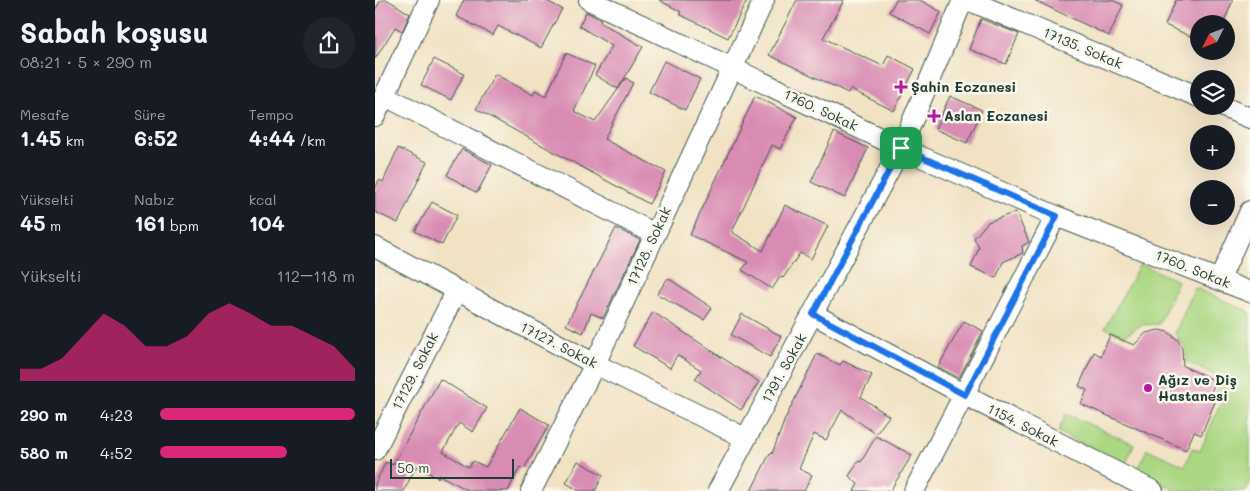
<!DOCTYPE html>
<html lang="tr">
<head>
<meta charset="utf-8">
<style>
	:root { --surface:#171b24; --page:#20242c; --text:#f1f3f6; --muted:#9ea1a6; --accent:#db2777 }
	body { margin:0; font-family:Mali,sans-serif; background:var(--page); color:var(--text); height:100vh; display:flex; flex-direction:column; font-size:19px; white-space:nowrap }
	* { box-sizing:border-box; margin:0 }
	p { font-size:16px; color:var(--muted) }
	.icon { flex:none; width:28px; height:28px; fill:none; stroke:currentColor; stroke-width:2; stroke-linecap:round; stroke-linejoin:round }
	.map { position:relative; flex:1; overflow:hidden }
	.side { display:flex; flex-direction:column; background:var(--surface); width:375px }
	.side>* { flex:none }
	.needle { width:32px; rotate:228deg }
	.tools { position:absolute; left:815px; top:15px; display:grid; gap:10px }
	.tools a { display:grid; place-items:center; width:45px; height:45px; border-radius:50%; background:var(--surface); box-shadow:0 5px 20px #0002; font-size:25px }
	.scale { position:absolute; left:15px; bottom:12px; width:124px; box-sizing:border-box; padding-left:5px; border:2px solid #1f3d34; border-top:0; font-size:14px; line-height:18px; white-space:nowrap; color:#1f3d34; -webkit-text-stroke:4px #fbf7ec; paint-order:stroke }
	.pin { position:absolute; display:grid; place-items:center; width:42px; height:42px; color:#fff; margin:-21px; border-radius:10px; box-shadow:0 2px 8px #0006 }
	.round { display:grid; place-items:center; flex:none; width:52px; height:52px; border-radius:26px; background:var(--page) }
	.head { display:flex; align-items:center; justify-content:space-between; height:85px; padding:0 20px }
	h1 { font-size:28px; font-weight:800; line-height:38px }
	.metrics { display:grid; grid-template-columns:repeat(3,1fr); gap:8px; height:85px; padding:5px 20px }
	.metrics div { display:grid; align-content:center }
	.metrics b { font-size:21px; font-weight:800 }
	.metrics small { font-size:14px; font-weight:400 }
	.metrics p { font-size:14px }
	.chart { height:140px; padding:10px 20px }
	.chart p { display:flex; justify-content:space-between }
	.chart svg { width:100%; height:90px; margin-top:5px; fill:var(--accent); opacity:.7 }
	ul { padding:0 20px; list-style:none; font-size:16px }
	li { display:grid; grid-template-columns:80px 60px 1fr; align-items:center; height:38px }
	li i { height:12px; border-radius:6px; background:var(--accent) }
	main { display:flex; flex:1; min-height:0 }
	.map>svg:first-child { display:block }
	.green { fill:#abd783; stroke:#658a5c }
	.building { fill:#d88bb3 }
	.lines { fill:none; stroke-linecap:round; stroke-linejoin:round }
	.minor-casing { stroke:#3e564a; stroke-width:22 }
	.minor { stroke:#fff; stroke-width:20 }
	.route-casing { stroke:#fff; stroke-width:10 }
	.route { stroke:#1a73e8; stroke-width:6 }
	.poi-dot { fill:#b5179e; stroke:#fbf7ec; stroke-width:2 }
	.labels { text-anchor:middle; stroke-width:5; stroke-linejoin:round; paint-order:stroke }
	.street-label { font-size:14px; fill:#1f3d34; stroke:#fbf7ec }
	.poi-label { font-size:14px; font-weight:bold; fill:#1f3d34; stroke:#fbf7ec; text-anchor:start }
</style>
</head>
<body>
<main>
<section class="side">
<div class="head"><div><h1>Sabah koşusu</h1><p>08:21 · 5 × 290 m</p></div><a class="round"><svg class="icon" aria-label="share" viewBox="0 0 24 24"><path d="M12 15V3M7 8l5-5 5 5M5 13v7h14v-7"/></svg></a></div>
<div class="metrics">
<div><p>Mesafe</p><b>1.45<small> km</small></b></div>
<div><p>Süre</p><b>6:52</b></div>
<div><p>Tempo</p><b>4:44<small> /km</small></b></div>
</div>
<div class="metrics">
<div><p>Yükselti</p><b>45<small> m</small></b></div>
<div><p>Nabız</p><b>161<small> bpm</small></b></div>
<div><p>kcal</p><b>104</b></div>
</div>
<div class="chart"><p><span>Yükselti</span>112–118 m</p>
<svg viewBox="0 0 160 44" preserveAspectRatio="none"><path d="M0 44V38L10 38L20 33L30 22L40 11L50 17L60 27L70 27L80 22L90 11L100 6L110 11L120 17L130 17L140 22L150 27L160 38V44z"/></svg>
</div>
<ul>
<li><b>290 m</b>4:23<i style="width:100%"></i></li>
<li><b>580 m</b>4:52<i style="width:65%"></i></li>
</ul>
</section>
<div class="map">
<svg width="875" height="491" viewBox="0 0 875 491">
	<rect width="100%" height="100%" fill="#fbf7ec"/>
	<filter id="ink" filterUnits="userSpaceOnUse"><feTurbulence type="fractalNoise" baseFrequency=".02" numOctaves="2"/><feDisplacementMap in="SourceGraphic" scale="10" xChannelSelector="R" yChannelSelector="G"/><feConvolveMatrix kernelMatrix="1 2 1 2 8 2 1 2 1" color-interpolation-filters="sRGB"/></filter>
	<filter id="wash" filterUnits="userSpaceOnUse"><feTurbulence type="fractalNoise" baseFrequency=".0096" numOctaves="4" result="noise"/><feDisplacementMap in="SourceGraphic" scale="20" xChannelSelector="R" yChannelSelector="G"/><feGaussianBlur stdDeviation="1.12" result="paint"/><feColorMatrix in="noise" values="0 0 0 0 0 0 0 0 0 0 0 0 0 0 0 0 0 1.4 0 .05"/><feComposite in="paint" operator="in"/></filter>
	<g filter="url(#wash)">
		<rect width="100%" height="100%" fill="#f1e2c4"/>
		<path class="green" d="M765,264L803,281L784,324L766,325L749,336L730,328Z
			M820,288L875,312V483L871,491H802L762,471L772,449L810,466L817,448L825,451L847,400L840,396L847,378L812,363L810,348L800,333Z
			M691,414L759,444L750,465L683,432Z"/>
		<g id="blocks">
			<path class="building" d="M6,0H13L35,14L27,31L20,27L0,59V10Z
				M89,0H170L187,9L166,48L123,26L118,35L81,16Z
				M284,0H372L353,38L304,14L306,12Z
				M422,0H469L448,38L508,66L513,55L540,69L519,111L475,89L473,93L394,55Z
				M521,0H545L566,12L555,34L514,12Z
				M659,0H737L748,5L734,36Z
				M801,0H858L848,24H824V40L790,25Z
				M211,12L226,19L225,22L268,47L243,89L220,75L237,46L204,26Z
				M606,19L644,34L631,64L594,49Z
				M191,53L220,66L199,111L220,122L251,78L258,83L229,139L291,172L274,204L101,109L120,74L158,95L160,90L171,96Z
				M59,59L89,74L76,100L46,85Z
				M289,61L325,79L310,110L274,92Z
				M380,96L422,117L405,149L397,145L357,232L388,251L410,205L453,226L436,259L425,253L408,278L405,277L397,289L367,270L373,262L315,235Z
				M575,96L607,110L592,143L560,129Z
				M459,132L493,148L470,198L436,182Z
				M23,148L52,162L23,223L0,212V189L4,180L8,182Z
				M87,149L117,165L102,193L72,175Z
				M57,202L82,215L67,245L40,231Z
				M641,212L654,242L647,246L648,253L628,262L621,278L596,267L604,248L599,238L613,222Z
				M241,228L265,240L228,318L216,313L208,333L191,325Z
				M293,278L337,308L329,320L282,294Z
				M278,312L384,382L366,410L320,379L326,370L302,355L295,368L258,346Z
				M367,314L406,336L395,357L356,335Z
				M589,321L608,331L584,378L563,367Z
				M784,330L793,332L803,340L807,348L808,366L841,381L833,398L840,402L826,435L819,432L811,450L706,404L712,390L704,386L719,352L726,356L735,335L759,345L771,333Z
				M442,354L465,365L468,361L497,375L486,397L514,416L501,434L467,410L451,440L439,434L424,469L437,475L429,491H376L395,453L397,454L410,419Z
				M65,379L112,408L98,432L84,423L68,452L94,467L98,461L111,467L145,408L174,425L149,469L145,467L133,491H95L64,475L63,478L41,466L29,491H0V484L11,462L18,465Z
				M501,436L537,455L515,491H479L483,484L474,476L484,461L486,462Z
				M203,461L228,475L220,491H205L191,483Z"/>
		</g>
	</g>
	<g filter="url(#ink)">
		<use href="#blocks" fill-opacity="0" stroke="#3e564a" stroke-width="1"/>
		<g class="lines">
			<defs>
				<path id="minor" d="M214,0L526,148L681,216L875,292
					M593,0L824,97
					M10,96L280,234
					M846,106L875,118
					M0,116L54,0
					M0,247L220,364L370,438
					M845,279L875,211
					M438,314L590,395L778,491
					M0,450L81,292
					M156,491L220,364L389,0
					M343,491L526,148L588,0
					M539,491L681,216"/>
			</defs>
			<use href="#minor" class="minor-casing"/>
			<use href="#minor" class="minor"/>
		</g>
	</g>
	<g class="lines" filter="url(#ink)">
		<defs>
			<path id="route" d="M526,148L682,216L590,395L438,314Z"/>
		</defs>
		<use href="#route" class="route-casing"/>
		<use href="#route" class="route"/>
	</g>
	<g class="poi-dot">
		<path d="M523.5 79.5h5v5h5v5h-5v5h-5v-5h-5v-5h5z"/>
		<path d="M556.5 108.5h5v5h5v5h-5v5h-5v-5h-5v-5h5z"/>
		<circle cx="773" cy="388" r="5"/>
	</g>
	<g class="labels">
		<g class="street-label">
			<text transform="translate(708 48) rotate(23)" y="5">17135. Sokak</text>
			<text transform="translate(446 110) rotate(25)" y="5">1760. Sokak</text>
			<text transform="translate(274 246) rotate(-65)" y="5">17128. Sokak</text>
			<text transform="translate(818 269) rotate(22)" y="5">1760. Sokak</text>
			<text transform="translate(184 345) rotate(27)" y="5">17127. Sokak</text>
			<text transform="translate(409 368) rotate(-61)" y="5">1791. Sokak</text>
			<text transform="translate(40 371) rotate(-63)" y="5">17129. Sokak</text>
			<text transform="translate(648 425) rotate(27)" y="5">1154. Sokak</text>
		</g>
		<g class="poi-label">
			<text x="536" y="92">Şahin Eczanesi</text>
			<text x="569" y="121">Aslan Eczanesi</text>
			<text x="783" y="385">Ağız ve Diş<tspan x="783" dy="16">Hastanesi</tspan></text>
		</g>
	</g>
</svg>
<div class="tools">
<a><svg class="needle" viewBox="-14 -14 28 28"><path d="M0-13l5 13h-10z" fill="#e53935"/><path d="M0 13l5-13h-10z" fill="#9ea1a6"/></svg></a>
<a><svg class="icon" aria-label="layers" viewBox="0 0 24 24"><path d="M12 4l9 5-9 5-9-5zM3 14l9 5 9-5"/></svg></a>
<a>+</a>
<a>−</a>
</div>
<div class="scale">50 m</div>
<div class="pin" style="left:526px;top:148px;background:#1e9e55"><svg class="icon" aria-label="arrive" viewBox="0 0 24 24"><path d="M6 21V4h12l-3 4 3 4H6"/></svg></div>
</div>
</main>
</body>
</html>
